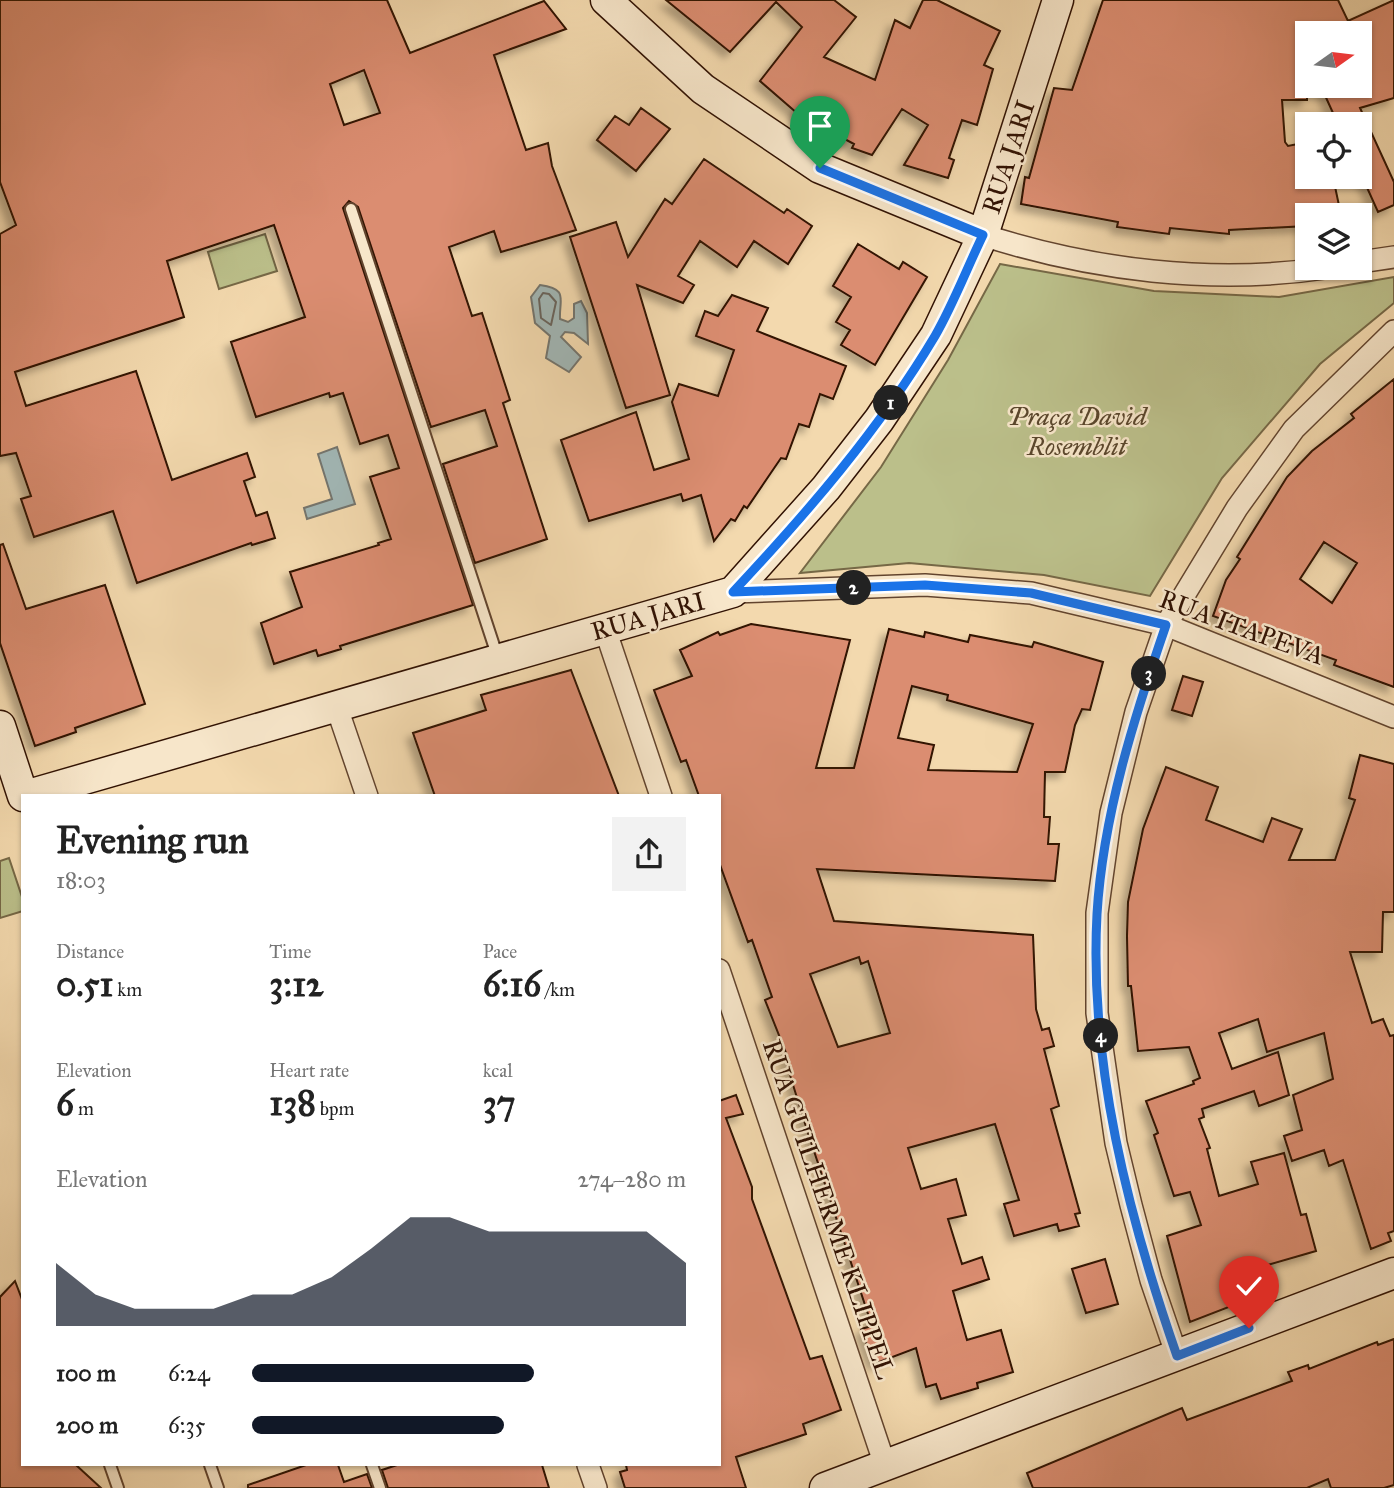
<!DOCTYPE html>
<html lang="en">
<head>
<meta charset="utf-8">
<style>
	:root { --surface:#fff; --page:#f2f2f2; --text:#222; --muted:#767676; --accent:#111827 }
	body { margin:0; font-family:"IM FELL Great Primer",serif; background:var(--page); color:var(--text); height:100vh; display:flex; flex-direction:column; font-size:26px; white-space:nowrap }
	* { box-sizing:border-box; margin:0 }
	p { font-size:23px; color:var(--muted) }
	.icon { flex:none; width:38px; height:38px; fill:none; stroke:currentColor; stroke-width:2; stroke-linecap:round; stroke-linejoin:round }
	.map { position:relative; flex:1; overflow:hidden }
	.details { position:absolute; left:21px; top:794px; width:700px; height:672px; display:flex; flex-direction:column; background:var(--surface); border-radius:0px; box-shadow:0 2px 5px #0004 }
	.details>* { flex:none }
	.needle { width:46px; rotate:76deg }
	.fabs { position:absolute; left:1295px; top:21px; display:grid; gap:14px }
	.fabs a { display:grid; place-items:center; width:77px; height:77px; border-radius:0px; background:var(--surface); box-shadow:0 2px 5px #0004; font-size:35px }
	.pin { position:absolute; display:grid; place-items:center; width:60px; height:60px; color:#fff; margin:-72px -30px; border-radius:50% 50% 50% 0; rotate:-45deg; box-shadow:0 0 7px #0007 }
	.pin .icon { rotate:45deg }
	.km { position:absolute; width:35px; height:35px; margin:-18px; border-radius:50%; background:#222; color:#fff; font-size:19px; line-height:35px; text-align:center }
	.round { display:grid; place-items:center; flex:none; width:74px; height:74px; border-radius:0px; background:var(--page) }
	.summary { display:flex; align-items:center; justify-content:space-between; height:119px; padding:0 35px }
	h1 { font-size:38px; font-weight:800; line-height:52px }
	.figures { display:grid; grid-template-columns:repeat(3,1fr); gap:10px; height:119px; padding:7px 35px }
	.figures div { display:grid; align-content:center }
	.figures b { font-size:35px; font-weight:800 }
	.figures small { font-size:19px; font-weight:400 }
	.figures p { font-size:19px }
	.chart { height:196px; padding:14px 35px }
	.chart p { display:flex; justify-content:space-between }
	.chart svg { width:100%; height:126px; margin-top:7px; fill:var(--accent); opacity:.7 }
	ul { padding:0 35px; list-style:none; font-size:23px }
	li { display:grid; grid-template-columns:112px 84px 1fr; align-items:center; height:52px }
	li i { height:18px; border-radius:9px; background:var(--accent) }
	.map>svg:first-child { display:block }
	.green { fill:#bbbf8a; stroke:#766846; stroke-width:2 }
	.water { fill:#a1b7b6; stroke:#74756e; stroke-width:2 }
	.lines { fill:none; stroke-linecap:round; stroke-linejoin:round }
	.shore { stroke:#69645c; stroke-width:2 }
	.building { fill:#db8d71; stroke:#311203; stroke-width:2; fill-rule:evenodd; filter:url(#shadow) }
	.lane-casing { stroke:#62442e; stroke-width:14 }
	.street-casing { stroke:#62442e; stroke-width:24 }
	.secondary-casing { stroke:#311203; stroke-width:33 }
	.lane { stroke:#f7e6ca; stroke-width:10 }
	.street { stroke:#f7e6ca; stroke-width:21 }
	.secondary { stroke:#f7e6ca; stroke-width:30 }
	.route-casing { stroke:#fff; stroke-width:14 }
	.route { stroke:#1a73e8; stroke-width:9 }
	.labels { text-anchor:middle; stroke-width:5; stroke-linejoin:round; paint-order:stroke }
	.street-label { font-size:26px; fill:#311203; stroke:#f7e6ca }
	.park-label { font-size:26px; font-style:italic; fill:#5a462c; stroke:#f7e6ca }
</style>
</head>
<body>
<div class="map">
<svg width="1394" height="1488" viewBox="0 0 1394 1488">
	<defs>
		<filter id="shadow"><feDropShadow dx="-6" dy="6" stdDeviation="3.5" flood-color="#0004"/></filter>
	</defs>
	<rect width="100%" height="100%" fill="#f3d9ae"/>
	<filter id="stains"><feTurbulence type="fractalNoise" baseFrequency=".00286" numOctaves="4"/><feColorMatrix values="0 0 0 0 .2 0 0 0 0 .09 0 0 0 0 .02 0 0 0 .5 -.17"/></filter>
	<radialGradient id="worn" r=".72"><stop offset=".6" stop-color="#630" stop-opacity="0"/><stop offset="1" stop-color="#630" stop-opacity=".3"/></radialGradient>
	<path class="green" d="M265,234L277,271L219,289L208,252Z
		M1000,264L1154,291L1279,297L1394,277V303L1320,364L1222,478L1150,596L1044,575L909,563L800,573L881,467L948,360Z
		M9,858L23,900V911L0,918V861Z"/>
	<path class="water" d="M540,285C569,289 559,299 560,319L568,322L574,318V304L581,301L587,313L588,344L574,333L565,332L561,337L581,357L569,372L546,358L550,336L535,323L531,297Z
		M337,447L355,504L307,519L304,508L332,499L318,454Z"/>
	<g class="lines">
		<path class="shore" d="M543,293L549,294L556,302L551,325L541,318L539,299Z"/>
	</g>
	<path class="building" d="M0,0H387L410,53L544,1L566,29L494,55L526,150L548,143L552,166L576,230L501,252L494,231L449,247L472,316L482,313L510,400L503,403L547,539L475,563L443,464L497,446L485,410L431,427L358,207L349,201L343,208L473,605L340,646L341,649L318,656L316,650L274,664L261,623L302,607L290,572L379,545L378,543L391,539L370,477L399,468L388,435L360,444L343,393L330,397L329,393L256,417L231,342L305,317L274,225L167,261L184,317L15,372L26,406L136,371L172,480L247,453L255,477L244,481L256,516L267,512L275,538L252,545L251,543L137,583L113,511L34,537L21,499L31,496L16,453L0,456V234L16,225L0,182ZM364,70L380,113L344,125L330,84Z
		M666,0H834L856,17L824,57L875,80L895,20L910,28L923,0H937L1000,31L984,65L993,69L977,125L962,120L949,158L954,160L948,178L904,165L928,125L902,109L872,155L852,148L854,144L815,123L813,127L760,81L802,27L776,2L730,52Z
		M1103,0H1338L1348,21L1394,0V98L1360,108L1394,182V205L1378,212L1360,172V124H1338L1323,91L1360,86V33H1307V100H1282L1285,142L1288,146L1303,143L1307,177H1333L1341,215H1307V226L1229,230V234L1170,228L1169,234L1117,227L1118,222L1021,204L1025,177L1029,178L1054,88L1072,90Z
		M641,108L670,129L636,171L597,140L615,116L629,125Z
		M704,159L784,213L787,209L812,226L788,264L754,241L737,267L700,241L678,276L694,285L683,303L637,285L670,395L626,408L570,237L616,222L628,257L665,199L672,204Z
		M858,244L899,269L903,262L927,277L875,365L841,345L850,330L836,322L851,297L833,286Z
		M732,295L768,308L757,331L846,366L833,399L820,394L809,427L799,424L786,459L781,458L747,508L744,506L735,521L731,519L714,541L701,495L683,501L681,494L589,521L561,440L636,412L654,470L689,459L672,402L679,384L718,396L734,350L696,336L705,311L718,316Z
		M1394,379V687L1334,665L1336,660L1213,616L1226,580L1240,559L1237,557L1287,477L1312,451L1354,418L1351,414ZM1324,542L1357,563L1332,603L1300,579Z
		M3,544L26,609L105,585L145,704L75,728L76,732L35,746L0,643V545Z
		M751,624L850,640L816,768H854L889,629L924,637L925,632L968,642L970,635L1032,647L1034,642L1103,662L1090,710L1082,709L1075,725L1065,772H1045L1044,817H1050L1048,844H1059L1055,881L817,869L834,921L1033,935L1036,1009L1042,1030L1049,1028L1054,1046L1044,1049L1059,1106L1051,1109L1080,1213L1075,1214L1079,1226L1059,1231L1057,1224L1014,1236L1004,1204L1019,1200L995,1124L908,1148L921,1189L956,1179L966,1215L948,1219L962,1264L982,1257L989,1279L953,1291L967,1340L1001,1330L1013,1372L977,1383L978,1388L941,1399L936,1384L926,1387L916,1348L874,1364L861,1329L872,1326L807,1130L785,1059L788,1058L765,1000L772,997L752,940L748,942L719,862V796H699L686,760L681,762L654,690L692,676L680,650L718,632L720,635ZM912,686L948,695L947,700L1033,724L1017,772L928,770L934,745L898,738ZM859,957L861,964L868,961L890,1033L838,1047L810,974Z
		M571,670L619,796H435L413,733L486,710L481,695Z
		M1183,676L1203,682L1192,716L1172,710Z
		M1360,755L1394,764V912H1383L1382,952H1350L1372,1023L1383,1019L1390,1036L1394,1035V1231L1388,1233L1391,1241L1371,1249L1343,1160L1329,1166L1324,1150L1292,1161L1284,1136L1302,1130L1293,1095L1333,1079L1324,1033L1267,1052L1258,1019L1219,1033L1232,1069L1278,1052L1289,1095L1259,1106L1254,1091L1202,1109L1204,1117L1199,1119L1210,1148L1207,1149L1219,1196L1258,1184L1251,1162L1284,1153L1301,1215L1306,1214L1316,1251L1240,1273L1247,1300L1190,1322L1167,1236L1201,1225L1190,1192L1174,1196L1154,1135L1158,1133L1146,1101L1194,1084L1193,1081L1200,1078L1189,1047L1138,1051L1131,986H1128L1127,936L1128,902L1143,829L1166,767L1218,787L1206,820L1263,842L1272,818L1302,829L1289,860H1335L1355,800L1349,798Z
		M736,1095L743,1114L726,1118L752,1187V1199L810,1359L822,1356L841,1410L803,1424L806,1434L736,1457L746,1488H625L620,1472L627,1470L626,1465H719V1101Z
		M1105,1259L1118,1304L1086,1313L1072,1269Z
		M15,1281L23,1302V1465H76L101,1488H0V1297Z
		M1394,1339V1485L1384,1488H1331L1328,1479L1307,1488H1033L1027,1473L1182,1408L1187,1420L1292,1381L1288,1372L1308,1365L1309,1369L1377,1342L1378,1345Z
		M306,1465H338L344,1482L367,1474L372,1488H248V1485Z
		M397,1465H542L549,1488H388L382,1470Z"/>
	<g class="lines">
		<defs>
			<path id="lane" d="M351,209L498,658
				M110,1465L118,1488
				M210,1465L218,1488
				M372,1465L380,1488"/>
			<path id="street" d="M983,235C1091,270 1213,285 1325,268
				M1360,262L1394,257
				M733,592L925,585L1031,593L1166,625L1394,717
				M605,629L661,796
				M337,708L367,796
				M719,970L885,1465
				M1177,1356L1151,1280L1131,1205L1116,1143L1097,1013V913L1111,813L1136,712L1166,625L1237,508L1294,429L1394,331
				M588,1465L596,1488"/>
			<path id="secondary" d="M606,0L703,89L820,168L983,235
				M0,726L23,796
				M25,796L733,592L826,488L879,420L936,335L983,235L1058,0
				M825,1488L1394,1273"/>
		</defs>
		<use href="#lane" class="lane-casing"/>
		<use href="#street" class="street-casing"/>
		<use href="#secondary" class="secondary-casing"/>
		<use href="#lane" class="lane"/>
		<use href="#street" class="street"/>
		<use href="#secondary" class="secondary"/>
	</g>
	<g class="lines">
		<defs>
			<path id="route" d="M820,168L983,235C967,268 953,305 935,336C879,430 807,513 733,592L925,585L1031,593L1166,625C1134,718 1103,815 1097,914C1089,1064 1128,1215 1177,1356L1249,1328"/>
		</defs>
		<use href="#route" class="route-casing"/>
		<use href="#route" class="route"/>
	</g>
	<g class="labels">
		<g class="street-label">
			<text transform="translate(1008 157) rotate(-72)" y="9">RUA JARI</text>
			<text transform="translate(648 616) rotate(-16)" y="9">RUA JARI</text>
			<text transform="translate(1242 627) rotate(20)" y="9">RUA ITAPEVA</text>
			<text transform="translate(829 1209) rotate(71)" y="9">RUA GUILHERME KLIPPEL</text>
		</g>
		<g class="park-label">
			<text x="1077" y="425">Praça David<tspan x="1077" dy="30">Rosemblit</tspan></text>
		</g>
	</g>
	<rect width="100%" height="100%" filter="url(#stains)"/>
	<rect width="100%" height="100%" fill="url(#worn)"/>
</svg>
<div class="fabs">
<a><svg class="needle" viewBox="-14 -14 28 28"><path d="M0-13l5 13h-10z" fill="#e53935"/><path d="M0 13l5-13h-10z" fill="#767676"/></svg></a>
<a><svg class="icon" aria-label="locate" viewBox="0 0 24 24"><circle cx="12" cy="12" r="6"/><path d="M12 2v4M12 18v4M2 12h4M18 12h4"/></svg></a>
<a><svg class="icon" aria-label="layers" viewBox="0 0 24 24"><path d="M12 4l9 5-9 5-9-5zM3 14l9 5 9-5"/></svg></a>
</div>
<div class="pin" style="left:820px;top:168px;background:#1e9e55"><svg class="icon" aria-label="arrive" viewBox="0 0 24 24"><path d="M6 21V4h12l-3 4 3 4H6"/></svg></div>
<div class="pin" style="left:1249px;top:1328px;background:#d93025"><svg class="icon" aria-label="check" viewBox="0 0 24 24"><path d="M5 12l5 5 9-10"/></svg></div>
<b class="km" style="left:891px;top:403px">1</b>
<b class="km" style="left:854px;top:588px">2</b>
<b class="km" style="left:1149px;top:674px">3</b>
<b class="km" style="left:1101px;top:1036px">4</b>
<section class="details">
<div class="summary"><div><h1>Evening run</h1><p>18:03</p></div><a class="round"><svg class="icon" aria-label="share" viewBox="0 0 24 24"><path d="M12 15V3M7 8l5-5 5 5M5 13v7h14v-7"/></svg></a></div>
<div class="figures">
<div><p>Distance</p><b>0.51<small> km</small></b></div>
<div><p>Time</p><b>3:12</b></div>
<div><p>Pace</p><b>6:16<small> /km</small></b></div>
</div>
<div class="figures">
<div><p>Elevation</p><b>6<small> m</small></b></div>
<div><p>Heart rate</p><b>138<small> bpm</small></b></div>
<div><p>kcal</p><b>37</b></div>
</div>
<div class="chart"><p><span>Elevation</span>274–280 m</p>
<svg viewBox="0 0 160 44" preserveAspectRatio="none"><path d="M0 44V22L10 33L20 38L30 38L40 38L50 33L60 33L70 27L80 17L90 6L100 6L110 11L120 11L130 11L140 11L150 11L160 22V44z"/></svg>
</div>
<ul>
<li><b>100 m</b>6:24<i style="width:65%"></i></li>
<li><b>200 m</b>6:35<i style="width:58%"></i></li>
</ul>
</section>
</div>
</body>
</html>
